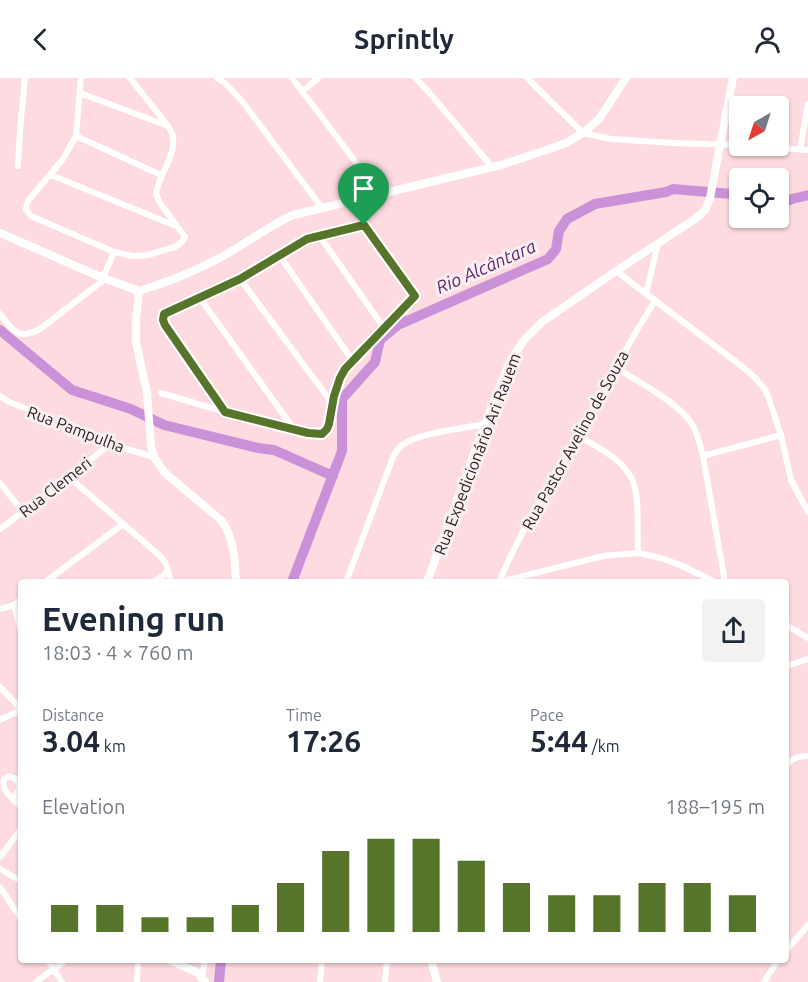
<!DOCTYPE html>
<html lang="en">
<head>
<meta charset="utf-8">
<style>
	:root { --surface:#fff; --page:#f2f2f3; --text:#1f2937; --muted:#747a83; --accent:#56752b }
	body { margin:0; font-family:Ubuntu,sans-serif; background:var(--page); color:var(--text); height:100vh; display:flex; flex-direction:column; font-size:22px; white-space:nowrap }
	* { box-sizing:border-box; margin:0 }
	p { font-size:20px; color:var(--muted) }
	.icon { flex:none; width:33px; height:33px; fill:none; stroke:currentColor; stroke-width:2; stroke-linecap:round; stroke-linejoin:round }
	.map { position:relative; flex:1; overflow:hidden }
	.sheet { position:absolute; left:18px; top:501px; width:771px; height:384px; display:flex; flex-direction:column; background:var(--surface); border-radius:6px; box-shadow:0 2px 4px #0004 }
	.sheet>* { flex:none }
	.needle { width:39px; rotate:219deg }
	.controls { position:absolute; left:729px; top:18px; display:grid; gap:12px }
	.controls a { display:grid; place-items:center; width:60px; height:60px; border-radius:6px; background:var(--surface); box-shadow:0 2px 4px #0004; font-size:30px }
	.pin { position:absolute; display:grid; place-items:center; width:51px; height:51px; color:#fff; margin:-62px -26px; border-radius:50% 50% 50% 0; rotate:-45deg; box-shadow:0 0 6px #0007 }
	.pin .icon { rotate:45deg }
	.round { display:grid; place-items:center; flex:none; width:63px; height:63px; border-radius:6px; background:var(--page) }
	.headline { display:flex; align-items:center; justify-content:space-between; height:102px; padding:0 24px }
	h1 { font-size:33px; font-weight:700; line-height:45px }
	.figures { display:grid; grid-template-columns:repeat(3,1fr); gap:9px; height:102px; padding:6px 24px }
	.figures div { display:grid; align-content:center }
	.figures b { font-size:30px; font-weight:700 }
	.figures small { font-size:16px; font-weight:400 }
	.figures p { font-size:16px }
	.chart { height:168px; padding:12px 24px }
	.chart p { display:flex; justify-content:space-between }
	.chart svg { width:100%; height:108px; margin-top:6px; stroke:var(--accent); stroke-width:6 }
	header { display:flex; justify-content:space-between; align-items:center; height:78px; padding:0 24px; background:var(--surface); font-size:27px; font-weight:700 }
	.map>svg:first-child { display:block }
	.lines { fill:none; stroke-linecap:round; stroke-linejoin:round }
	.river { stroke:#cb91d8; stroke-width:10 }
	.street { stroke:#fff; stroke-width:6 }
	.secondary { stroke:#fff; stroke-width:8 }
	.route-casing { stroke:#fff; stroke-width:12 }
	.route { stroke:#56752b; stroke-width:8 }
	.labels { text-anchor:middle; stroke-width:6; stroke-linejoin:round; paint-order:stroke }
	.street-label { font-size:16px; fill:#302023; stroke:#f9f0f1 }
	.water-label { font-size:18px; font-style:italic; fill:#621c70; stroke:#f9f0f1 }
</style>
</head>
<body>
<header><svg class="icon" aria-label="back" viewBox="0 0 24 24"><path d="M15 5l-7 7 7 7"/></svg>Sprintly<svg class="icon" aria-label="person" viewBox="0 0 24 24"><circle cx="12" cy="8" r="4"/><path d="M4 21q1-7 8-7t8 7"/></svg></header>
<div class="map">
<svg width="808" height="904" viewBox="0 0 808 904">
	<rect width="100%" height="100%" fill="#fedbe0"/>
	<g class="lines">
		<path class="river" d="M778,127L792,121L808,117
			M0,252L72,312L131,331L164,347L258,370L274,372L333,398
			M292,504L342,373V321L375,284L380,262L398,247L548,181L556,171L559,153L567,141L595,126L666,114L673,111L732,116L740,120
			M219,904L221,882"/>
		<path class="street" d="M81,0L76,58L63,81L28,123L26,131L31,138L114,174L132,178L148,177L175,169L182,164L185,159L160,125L156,116C159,93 184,70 168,48L130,0
			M217,0L225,5L242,23L322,130
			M292,0L380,116
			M415,0L427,12L492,89
			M527,0L583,55L611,61L673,65L740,67
			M302,14L318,0
			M80,15L168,48
			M76,58L161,97
			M750,68L808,72
			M800,71L808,26
			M18,88L20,51L25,0
			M51,97L176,148
			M319,157L384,250
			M279,177L353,283
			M616,193L744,290L755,300L764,310L768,318L781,357L791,402L808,434
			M103,200L114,174
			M240,201L332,325
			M646,216L658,165
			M200,220L293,350
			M0,236C13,252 17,263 40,251L105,201
			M615,289C637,303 679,325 692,346C698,356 700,367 703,378L725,504
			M161,315L225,334L308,355L319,356H322L327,351L336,310L345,291L415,218L364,147L351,124
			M0,318L9,324L73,349L110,366L154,379
			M224,334L165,247L163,242L164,235L240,201L307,161L364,147
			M578,357C596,369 622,380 632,401C640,417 637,455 638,475
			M703,378L781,357
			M69,399L159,477C173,492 169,495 153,504
			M0,405L23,434
			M0,451L69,399L110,366
			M168,493L171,504
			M45,504L123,446
			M346,504L393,379C396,374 398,370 402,367C421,354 462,351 485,346
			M499,504C520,453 550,407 577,359C603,313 627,267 655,223
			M499,504L603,478L638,475L661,480L680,487L715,504
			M21,522L14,527L21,553
			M0,531L14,527
			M786,547L808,560
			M786,588L808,581
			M0,609L21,631
			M0,642L21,632
			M786,687C792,680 799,678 808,678
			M15,721L20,707L16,701L9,698L4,701C1,715 13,719 21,729
			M0,779L21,751
			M0,791L21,803
			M0,809L21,841
			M786,873L808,847
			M48,882L62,904
			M202,899L205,882
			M36,904L66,882
			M137,904L138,882
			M320,904L322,882
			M385,904L387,882
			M764,904L778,882"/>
		<path class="secondary" d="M0,155L103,200L139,213
			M139,213C169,204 198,192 225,177C248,164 269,148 293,137L501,87L555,69L566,65L583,55L599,41L626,0
			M139,213L136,241V264L147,315L151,368L154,379L165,395L222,443C234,460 235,484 236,504
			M427,504L485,346L510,283L524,262L542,244L616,193L695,141L705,132L710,120L733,0
			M170,882L198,895L205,904
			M431,882L437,904"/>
	</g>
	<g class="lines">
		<defs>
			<path id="route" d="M364,147L415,218L345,291L340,300L334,318L329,346L327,351L322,356L308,355L225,334L165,247L163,242L164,236L240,201L307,161Z"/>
		</defs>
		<use href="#route" class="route-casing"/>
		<use href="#route" class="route"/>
	</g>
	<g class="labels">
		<g class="street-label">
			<text transform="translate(76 351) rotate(21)" y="6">Rua Pampulha</text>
			<text transform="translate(575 362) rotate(-61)" y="6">Rua Pastor Avelino de Souza</text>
			<text transform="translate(477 376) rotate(-69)" y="6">Rua Expedicionário Ari Rauem</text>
			<text transform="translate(55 409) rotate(-38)" y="6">Rua Clemeri</text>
		</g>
		<g class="water-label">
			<text transform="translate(486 189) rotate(-24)" y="6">Rio Alcântara</text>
		</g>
	</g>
</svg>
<div class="controls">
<a><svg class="needle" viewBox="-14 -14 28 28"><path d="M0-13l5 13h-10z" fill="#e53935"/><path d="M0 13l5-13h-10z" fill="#747a83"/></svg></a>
<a><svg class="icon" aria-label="locate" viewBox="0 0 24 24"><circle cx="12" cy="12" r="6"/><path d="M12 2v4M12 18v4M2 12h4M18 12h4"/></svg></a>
</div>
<div class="pin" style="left:364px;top:147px;background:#1e9e55"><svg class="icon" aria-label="arrive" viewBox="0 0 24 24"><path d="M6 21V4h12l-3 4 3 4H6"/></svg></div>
<section class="sheet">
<div class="headline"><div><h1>Evening run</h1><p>18:03 · 4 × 760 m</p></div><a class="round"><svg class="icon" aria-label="share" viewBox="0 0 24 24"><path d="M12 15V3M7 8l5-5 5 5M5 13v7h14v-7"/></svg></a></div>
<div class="figures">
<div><p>Distance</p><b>3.04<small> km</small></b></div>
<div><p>Time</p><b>17:26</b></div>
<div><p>Pace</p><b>5:44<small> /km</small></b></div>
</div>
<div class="chart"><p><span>Elevation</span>188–195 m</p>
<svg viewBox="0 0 160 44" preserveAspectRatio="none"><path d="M5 44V33M15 44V33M25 44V38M35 44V38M45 44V33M55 44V24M65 44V11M75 44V6M85 44V6M95 44V15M105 44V24M115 44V29M125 44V29M135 44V24M145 44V24M155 44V29"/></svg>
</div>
</section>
</div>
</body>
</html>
